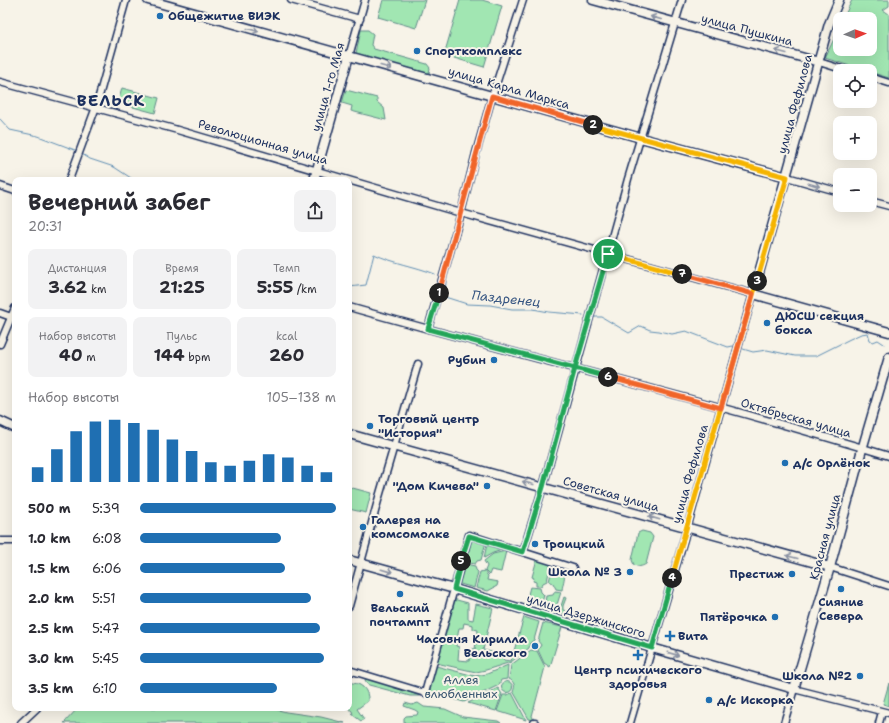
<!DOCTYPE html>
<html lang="ru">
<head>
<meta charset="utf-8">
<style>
	:root { --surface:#fff; --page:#f2f2f3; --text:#2b2b33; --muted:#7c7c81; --accent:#1f6fb2 }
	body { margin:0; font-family:"Shantell Sans",sans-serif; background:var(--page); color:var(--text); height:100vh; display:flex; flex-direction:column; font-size:15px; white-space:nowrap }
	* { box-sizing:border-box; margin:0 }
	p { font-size:13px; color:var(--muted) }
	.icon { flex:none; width:22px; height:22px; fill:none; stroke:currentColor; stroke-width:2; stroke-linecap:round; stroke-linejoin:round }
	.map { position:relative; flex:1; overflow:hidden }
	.panel { position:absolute; left:12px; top:177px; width:340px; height:534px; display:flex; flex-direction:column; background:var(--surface); border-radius:8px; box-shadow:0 4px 16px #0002 }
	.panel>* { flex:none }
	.needle { width:26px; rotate:88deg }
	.tools { position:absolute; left:833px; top:12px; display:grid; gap:8px }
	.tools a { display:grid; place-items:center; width:44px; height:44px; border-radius:8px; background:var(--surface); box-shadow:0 4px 16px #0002; font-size:20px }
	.pin { position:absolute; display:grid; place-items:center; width:34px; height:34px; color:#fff; margin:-17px; border:2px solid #fff; border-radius:50%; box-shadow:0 1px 4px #0007 }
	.km { position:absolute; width:20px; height:20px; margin:-10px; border-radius:50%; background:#222; color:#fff; font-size:11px; line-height:20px; text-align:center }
	.round { display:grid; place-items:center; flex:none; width:42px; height:42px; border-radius:8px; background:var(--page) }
	.headline { display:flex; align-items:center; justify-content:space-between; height:68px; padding:0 16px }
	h1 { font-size:22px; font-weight:700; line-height:30px }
	.figures { display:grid; grid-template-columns:repeat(3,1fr); gap:6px; height:68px; padding:4px 16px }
	.figures div { display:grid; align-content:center; border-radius:8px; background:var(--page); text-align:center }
	.figures b { font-size:17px; font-weight:700 }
	.figures small { font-size:11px; font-weight:400 }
	.figures p { font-size:11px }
	.chart { height:112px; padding:8px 16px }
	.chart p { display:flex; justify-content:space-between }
	.chart svg { width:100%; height:72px; margin-top:4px; stroke:var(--accent); stroke-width:6 }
	ul { padding:0 16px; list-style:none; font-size:13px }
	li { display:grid; grid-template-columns:64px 48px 1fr; align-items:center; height:30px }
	li i { height:10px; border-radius:5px; background:var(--accent) }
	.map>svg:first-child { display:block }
	.green { fill:#a1e6b2; stroke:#5e8a88; fill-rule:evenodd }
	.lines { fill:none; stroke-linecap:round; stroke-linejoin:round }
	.stream { stroke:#5e8db3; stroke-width:1 }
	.minor-casing { stroke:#1b2f5e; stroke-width:9 }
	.major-casing { stroke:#1b2f5e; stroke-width:11 }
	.minor { stroke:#f7f3e8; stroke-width:6 }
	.major { stroke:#f7f3e8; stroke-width:8 }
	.oneway { stroke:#8991a3 }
	.split-1-casing { stroke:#fff; stroke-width:8 }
	.split-2-casing { stroke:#fff; stroke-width:8 }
	.split-3-casing { stroke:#fff; stroke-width:8 }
	.split-4-casing { stroke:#fff; stroke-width:8 }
	.split-5-casing { stroke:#fff; stroke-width:8 }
	.split-6-casing { stroke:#fff; stroke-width:8 }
	.split-7-casing { stroke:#fff; stroke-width:8 }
	.split-8-casing { stroke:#fff; stroke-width:8 }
	.split-1 { stroke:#22a559; stroke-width:5 }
	.split-2 { stroke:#f0652b; stroke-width:5 }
	.split-3 { stroke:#f5b400; stroke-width:5 }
	.split-4 { stroke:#f5b400; stroke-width:5 }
	.split-5 { stroke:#22a559; stroke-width:5 }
	.split-6 { stroke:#22a559; stroke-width:5 }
	.split-7 { stroke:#f0652b; stroke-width:5 }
	.split-8 { stroke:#f5b400; stroke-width:5 }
	.poi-dot { fill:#1f6fb2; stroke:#f7f3e8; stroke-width:1.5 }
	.labels { text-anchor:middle; stroke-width:4; stroke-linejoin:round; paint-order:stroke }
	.poi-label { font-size:12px; font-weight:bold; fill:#1b2f5e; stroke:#f7f3e8; text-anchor:start }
	.street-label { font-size:12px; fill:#1b2f5e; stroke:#f7f3e8 }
	.park-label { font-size:12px; fill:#36546f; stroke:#f7f3e8 }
	.water-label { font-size:13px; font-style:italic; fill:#375682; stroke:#f7f3e8 }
	.district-label { font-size:16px; font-weight:bold; letter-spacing:1px; fill:#1b2f5e; stroke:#f7f3e8 }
</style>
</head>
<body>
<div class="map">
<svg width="889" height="723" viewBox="0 0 889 723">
	<rect width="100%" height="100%" fill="#f7f3e8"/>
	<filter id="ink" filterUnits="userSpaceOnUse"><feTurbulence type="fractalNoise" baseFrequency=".025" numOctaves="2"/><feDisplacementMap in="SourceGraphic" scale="8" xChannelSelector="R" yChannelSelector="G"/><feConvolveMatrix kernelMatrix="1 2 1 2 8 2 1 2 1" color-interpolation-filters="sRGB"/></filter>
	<g filter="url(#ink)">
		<path class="green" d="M383,0H425L416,28L378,17Z
			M460,0H482L502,6L484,67L444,55Z
			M852,0H889V6L883,10L889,14V78L870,72V71H866L825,58L840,26V49H870V19H843Z
			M361,30H368L373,34L371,45L374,49L427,64L430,68L429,73L426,74L361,57L356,53Z
			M122,88L159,98L155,113L118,103Z
			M346,90L377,98V102L384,108L386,120L351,111L352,106L342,103Z
			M349,487L371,493L366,513L349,509Z
			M642,531L650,533L653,537L646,564C641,567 639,567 634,565L632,560L638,533Z
			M474,539L486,542L481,560L477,561L475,564L465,562L463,561L469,540Z
			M487,544L505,549L493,553L484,558Z
			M506,551L501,572L491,570L489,575L485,571L487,566L484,561L493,554Z
			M537,559L551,563L547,581L543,583L541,586H536V582L533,581L534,578L532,577Z
			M554,563C569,573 564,576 562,590L556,589L553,583L549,581Z
			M465,564L475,566L476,570L478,572L474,588L457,583L461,568Z
			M484,571L488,576L487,580L498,582L497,586L488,591L476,588L480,572Z
			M530,587L540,588L541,592L544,595L541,606L529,602L527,598Z
			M555,591L561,592L555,611L544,607L546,596L553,595Z
			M564,597L566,598L563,606V610L587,617V620L559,612Z
			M453,599L468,603V619L473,620L476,604L493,608L483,650L504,655L503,660L511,661L524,617L539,622L534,640L530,643L529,648L511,662L486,670L476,672L436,663ZM464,623L473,625V629L478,630L475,649H471L469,661L458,660L459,647L456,646L459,628H463Z
			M543,623L562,627L550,667L544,663L538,650L541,645L538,641Z
			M531,650L537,651L545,667L532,716L534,720L529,719L513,691C516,687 514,681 509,679L511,665Z
			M508,665L507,679L501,680L499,685L464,702L428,692L436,666L475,676L487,674Z
			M366,676L420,696H410L369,685L366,683L365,679Z
			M501.5 687a5.5 5.5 0 1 1 11 0a5.5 5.5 0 1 1-11 0Z
			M349,683C360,682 369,689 368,701L357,709L364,719L361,721L353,715L352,711L348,708Z
			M889,683V706L883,704Z
			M498,688L502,694L496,711L468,703Z
			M512,693L526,720L497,711L503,695H507Z
			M405,703L412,705L418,703L424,707L445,709L463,717L498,721L501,723H406L404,722V718L406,716L417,715L418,712L415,710L404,706Z
			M78,708H271L286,712L321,717L345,723H64Z"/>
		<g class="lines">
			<path class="stream" d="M0,119L10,130L38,136L75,150
				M82,154L90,159L114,167L134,180
				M446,280L445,297L467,304L490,305L512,309H533L549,312L583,315
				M349,287L366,285L374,254C393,263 415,266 435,274
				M594,317H602L629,333L641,326L650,330L659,331L672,334L686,331L728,347L733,346
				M743,349L753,352L767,350L795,356H816L850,339L861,334L868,333L870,340L873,342L878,340L884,344"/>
			<defs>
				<path id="minor" d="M291,0L360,19
					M349,56L365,0
					M819,62L848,71
					M870,77L889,83
					M0,82L174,129L461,213L753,294L686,532L630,723
					M787,177L840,192
					M69,180L96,107L126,0
					M0,186L15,191
					M870,201L889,206
					M349,307C529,358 710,401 889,456
					M0,313L14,318
					M428,329L461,213L476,153L491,100L523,0
					M0,344L15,308
					M0,541H15
					M523,552L543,487L628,179L682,0
					M830,567L889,586
					M349,606L379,497L418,364
					M349,670L425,693L469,535L573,568
					M21,723L37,708
					M534,723H535
					M784,723L794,689L889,713
					M879,723L882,712"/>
				<path id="major" d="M148,0L492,96L641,138L787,177
					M593,0L819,62
					M839,0L829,24L753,294L889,332
					M314,180L349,56
					M0,421L15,428
					M349,434L830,567
					M349,560L454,589L652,648L794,689L830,567L861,453L889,357"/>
			</defs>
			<use href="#minor" class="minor-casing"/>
			<use href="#major" class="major-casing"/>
			<use href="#minor" class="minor"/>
			<use href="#major" class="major"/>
		</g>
		<defs><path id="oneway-shaft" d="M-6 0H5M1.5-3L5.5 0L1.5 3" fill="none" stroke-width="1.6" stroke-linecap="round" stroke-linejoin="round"/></defs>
		<g class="oneway">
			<use href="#oneway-shaft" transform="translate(656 18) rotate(-164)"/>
			<use href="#oneway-shaft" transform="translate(253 30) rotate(15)"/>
			<use href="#oneway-shaft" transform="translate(781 52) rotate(-165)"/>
			<use href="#oneway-shaft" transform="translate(386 67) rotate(15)"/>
			<use href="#oneway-shaft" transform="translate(814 185) rotate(16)"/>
			<use href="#oneway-shaft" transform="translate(528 483) rotate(-165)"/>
			<use href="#oneway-shaft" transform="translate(654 518) rotate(-164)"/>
			<use href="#oneway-shaft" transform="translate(792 557) rotate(-165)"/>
			<use href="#oneway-shaft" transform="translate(387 571) rotate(16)"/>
			<use href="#oneway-shaft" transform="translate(673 654) rotate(16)"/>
		</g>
	</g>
	<g class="lines" filter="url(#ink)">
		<defs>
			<path id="split-1" d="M439,293L428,329L575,368L608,254"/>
			<path id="split-2" d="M439,293L492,96L593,125"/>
			<path id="split-3" d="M593,125L787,177L757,281"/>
			<path id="split-4" d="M672,578L757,281"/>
			<path id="split-5" d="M461,561L454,589L652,648L672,578"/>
			<path id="split-6" d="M461,561L469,536L523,552L543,487L575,368L608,377"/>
			<path id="split-7" d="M608,377L721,408L753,294L682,274"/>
			<path id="split-8" d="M608,254L682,274"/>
		</defs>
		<use href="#split-1" class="split-1-casing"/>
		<use href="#split-2" class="split-2-casing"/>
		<use href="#split-3" class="split-3-casing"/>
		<use href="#split-4" class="split-4-casing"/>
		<use href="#split-5" class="split-5-casing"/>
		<use href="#split-6" class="split-6-casing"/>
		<use href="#split-7" class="split-7-casing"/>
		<use href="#split-8" class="split-8-casing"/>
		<use href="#split-1" class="split-1"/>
		<use href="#split-2" class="split-2"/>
		<use href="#split-3" class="split-3"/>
		<use href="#split-4" class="split-4"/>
		<use href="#split-5" class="split-5"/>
		<use href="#split-6" class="split-6"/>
		<use href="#split-7" class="split-7"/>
		<use href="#split-8" class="split-8"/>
	</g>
	<g class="poi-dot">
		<circle cx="160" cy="16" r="4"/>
		<circle cx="417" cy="51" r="4"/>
		<circle cx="767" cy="323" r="4"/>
		<circle cx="494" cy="360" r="4"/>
		<circle cx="370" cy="426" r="4"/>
		<circle cx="785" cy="463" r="4"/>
		<circle cx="487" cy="486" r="4"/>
		<circle cx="363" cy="527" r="4"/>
		<circle cx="535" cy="544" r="4"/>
		<circle cx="630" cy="572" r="4"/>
		<circle cx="792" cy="574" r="4"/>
		<circle cx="841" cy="589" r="4"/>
		<circle cx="400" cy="594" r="4"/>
		<circle cx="775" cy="617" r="4"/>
		<path d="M668 630h4v4h4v4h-4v4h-4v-4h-4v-4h4z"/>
		<circle cx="535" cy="646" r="4"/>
		<path d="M636 649h4v4h4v4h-4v4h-4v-4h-4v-4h4z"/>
		<circle cx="860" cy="676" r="4"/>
		<circle cx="709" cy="700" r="4"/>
	</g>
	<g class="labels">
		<g class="poi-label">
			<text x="168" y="20">Общежитие ВИЭК</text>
			<text x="425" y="55">Спорткомплекс</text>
			<text x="775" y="320">ДЮСШ секция<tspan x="775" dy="14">бокса</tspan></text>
			<text x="486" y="364" text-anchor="end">Рубин</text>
			<text x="378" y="423">Торговый центр<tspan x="378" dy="14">"История"</tspan></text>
			<text x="793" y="467">д/с Орлёнок</text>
			<text x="479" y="490" text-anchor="end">"Дом Кичева"</text>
			<text x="371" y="524">Галерея на<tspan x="371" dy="14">комсомолке</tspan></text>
			<text x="543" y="548">Троицкий</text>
			<text x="622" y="576" text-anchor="end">Школа № 3</text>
			<text x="784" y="578" text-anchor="end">Престиж</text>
			<text x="841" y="606" text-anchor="middle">Сияние<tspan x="841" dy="14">Севера</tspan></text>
			<text x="400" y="612" text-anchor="middle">Вельский<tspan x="400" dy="14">почтампт</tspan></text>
			<text x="767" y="621" text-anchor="end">Пятёрочка</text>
			<text x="678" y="640">Вита</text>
			<text x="527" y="643" text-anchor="end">Часовня Кирилла<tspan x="527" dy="14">Вельского</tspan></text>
			<text x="638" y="674" text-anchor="middle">Центр психического<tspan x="638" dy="14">здоровья</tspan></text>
			<text x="852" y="680" text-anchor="end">Школа №2</text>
			<text x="717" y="704">д/с Искорка</text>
		</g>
		<g class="street-label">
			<text transform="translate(747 30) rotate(15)" y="4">улица Пушкина</text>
			<text transform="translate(328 87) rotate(-74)" y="4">улица 1-го Мая</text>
			<text transform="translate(509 88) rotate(16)" y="4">улица Карла Маркса</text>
			<text transform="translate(795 104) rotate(-75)" y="4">улица Фефилова</text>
			<text transform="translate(263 142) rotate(16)" y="4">Революционная улица</text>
			<text transform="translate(796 418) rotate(16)" y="4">Октябрьская улица</text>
			<text transform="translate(690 474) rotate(-74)" y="4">улица Фефилова</text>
			<text transform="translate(611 494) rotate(16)" y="4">Советская улица</text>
			<text transform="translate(825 537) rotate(-75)" y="4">Красная улица</text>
			<text transform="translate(586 616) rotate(17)" y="4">улица Дзержинского</text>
		</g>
		<g class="park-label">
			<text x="461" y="684">Аллея<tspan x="461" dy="14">влюбленных</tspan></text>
		</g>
		<g class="water-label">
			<text transform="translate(506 298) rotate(6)" y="5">Паздренец</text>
		</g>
		<g class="district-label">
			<text x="111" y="106">ВЕЛЬСК</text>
		</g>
	</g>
</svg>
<div class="tools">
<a><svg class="needle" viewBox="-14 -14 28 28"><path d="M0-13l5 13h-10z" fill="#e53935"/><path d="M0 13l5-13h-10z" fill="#7c7c81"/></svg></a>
<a><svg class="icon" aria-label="locate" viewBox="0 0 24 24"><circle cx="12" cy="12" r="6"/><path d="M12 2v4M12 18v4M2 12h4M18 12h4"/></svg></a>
<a>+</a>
<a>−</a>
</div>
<div class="pin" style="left:608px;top:254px;background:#1e9e55"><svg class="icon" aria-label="arrive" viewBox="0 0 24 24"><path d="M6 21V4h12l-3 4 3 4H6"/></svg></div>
<b class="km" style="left:439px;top:293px">1</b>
<b class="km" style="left:593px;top:125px">2</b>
<b class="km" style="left:757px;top:281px">3</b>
<b class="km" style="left:672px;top:578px">4</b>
<b class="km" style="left:461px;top:561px">5</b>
<b class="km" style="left:608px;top:377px">6</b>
<b class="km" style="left:682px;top:274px">7</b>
<section class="panel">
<div class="headline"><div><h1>Вечерний забег</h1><p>20:31</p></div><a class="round"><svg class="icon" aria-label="share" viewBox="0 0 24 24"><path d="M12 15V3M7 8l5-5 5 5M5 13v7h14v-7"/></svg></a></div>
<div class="figures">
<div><p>Дистанция</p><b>3.62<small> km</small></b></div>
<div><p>Время</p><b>21:25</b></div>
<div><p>Темп</p><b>5:55<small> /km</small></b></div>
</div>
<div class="figures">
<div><p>Набор высоты</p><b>40<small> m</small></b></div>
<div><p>Пульс</p><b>144<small> bpm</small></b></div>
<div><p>kcal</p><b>260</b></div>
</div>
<div class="chart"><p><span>Набор высоты</span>105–138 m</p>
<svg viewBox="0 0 160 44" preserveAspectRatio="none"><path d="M5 44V35M15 44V24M25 44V13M35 44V7M45 44V6M55 44V8M65 44V12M75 44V18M85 44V25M95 44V32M105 44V34M115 44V31M125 44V27M135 44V29M145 44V34M155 44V38"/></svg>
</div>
<ul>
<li><b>500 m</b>5:39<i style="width:100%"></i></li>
<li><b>1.0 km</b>6:08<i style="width:72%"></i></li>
<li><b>1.5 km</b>6:06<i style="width:74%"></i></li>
<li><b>2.0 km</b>5:51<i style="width:87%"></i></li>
<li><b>2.5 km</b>5:47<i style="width:92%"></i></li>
<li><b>3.0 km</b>5:45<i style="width:94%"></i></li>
<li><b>3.5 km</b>6:10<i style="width:70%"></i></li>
</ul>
</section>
</div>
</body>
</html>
